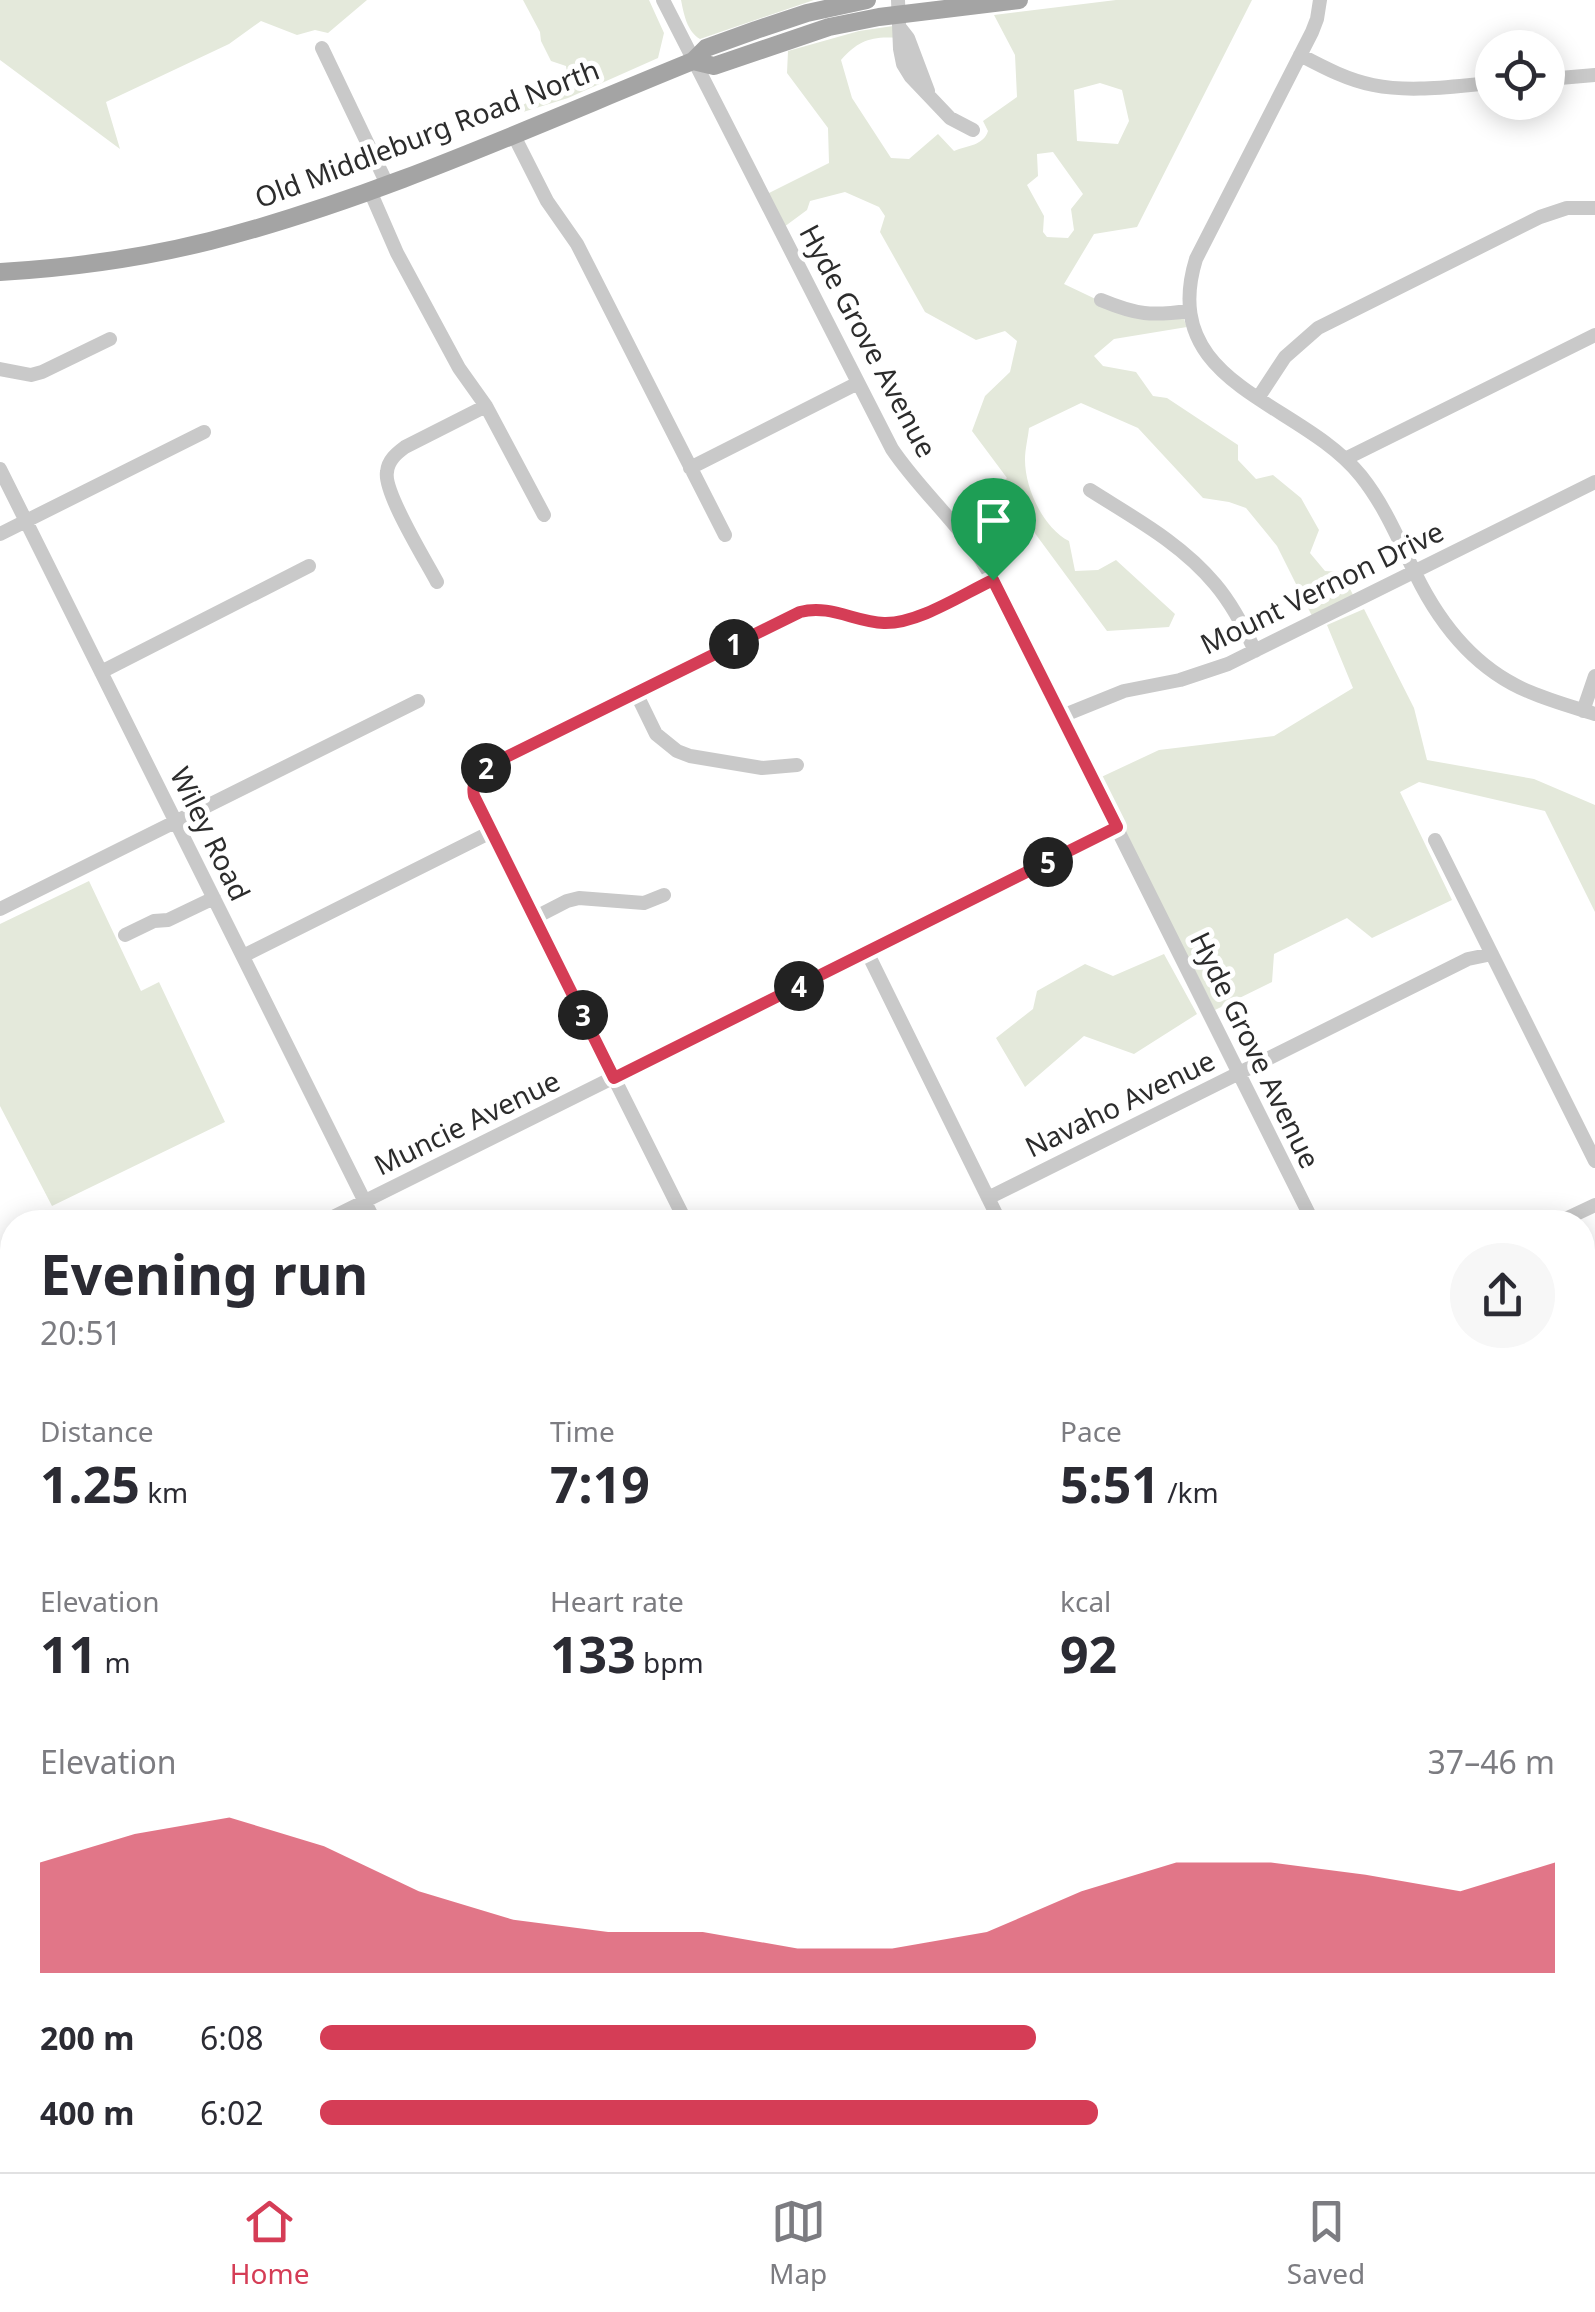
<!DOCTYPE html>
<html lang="en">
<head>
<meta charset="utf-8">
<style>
	:root { --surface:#fff; --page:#f7f7f7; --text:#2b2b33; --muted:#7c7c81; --line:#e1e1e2; --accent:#d53d56 }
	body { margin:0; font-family:"Noto Sans",sans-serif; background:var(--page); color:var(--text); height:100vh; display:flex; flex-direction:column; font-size:38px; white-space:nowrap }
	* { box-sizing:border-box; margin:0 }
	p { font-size:32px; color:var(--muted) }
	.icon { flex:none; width:55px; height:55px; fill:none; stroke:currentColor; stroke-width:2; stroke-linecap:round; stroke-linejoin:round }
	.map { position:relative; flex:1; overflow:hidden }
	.details { position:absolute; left:0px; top:1210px; width:1595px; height:962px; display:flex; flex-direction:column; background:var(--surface); border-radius:40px 40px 0 0; box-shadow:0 5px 25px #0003 }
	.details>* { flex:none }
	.fabs { position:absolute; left:1475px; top:30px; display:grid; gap:20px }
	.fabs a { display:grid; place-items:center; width:90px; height:90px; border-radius:50%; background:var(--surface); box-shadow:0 5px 25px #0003; font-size:50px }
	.pin { position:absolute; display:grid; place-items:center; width:85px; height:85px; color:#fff; margin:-102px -42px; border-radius:50% 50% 50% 0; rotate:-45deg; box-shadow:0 0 10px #0007 }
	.pin .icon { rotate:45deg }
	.km { position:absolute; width:50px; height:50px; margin:-25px; border-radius:50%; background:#222; color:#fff; font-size:28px; line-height:50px; text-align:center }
	.round { display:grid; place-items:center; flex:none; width:105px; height:105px; border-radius:52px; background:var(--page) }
	.overview { display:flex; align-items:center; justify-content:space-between; height:170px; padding:0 40px }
	h1 { font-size:55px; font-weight:700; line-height:75px }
	.metrics { display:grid; grid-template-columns:repeat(3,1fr); gap:15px; height:170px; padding:10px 40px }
	.metrics div { display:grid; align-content:center }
	.metrics b { font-size:50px; font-weight:700 }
	.metrics small { font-size:28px; font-weight:400 }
	.metrics p { font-size:28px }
	.chart { height:280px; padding:20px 40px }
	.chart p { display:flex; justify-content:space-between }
	.chart svg { width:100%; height:180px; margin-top:10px; fill:var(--accent); opacity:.7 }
	ul { padding:0 40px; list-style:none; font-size:32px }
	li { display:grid; grid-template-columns:160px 120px 1fr; align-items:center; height:75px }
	li i { height:25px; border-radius:12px; background:var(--accent) }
	.dock { display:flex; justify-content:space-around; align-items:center; height:140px; border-top:2px solid var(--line); background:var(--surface); font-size:28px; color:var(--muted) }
	.dock a { display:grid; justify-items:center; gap:5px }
	.dock .selected { color:var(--accent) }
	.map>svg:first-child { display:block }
	.green { fill:#e4e9db; fill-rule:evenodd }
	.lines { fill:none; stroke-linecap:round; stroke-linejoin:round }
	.minor { stroke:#c9c9c9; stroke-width:14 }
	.major { stroke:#a4a4a4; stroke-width:18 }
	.route-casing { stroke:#fff; stroke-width:20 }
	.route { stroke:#d53d56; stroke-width:12 }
	.labels { text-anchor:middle; stroke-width:10; stroke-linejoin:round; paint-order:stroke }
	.street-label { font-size:28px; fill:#2c2c2c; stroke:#fff }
</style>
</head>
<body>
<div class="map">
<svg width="1595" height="2172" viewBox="0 0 1595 2172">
	<rect width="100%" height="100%" fill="#fff"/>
	<path class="green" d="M0,0H367L328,33L315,30L297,35L261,21L229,44L106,102L120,149L0,60Z
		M523,0H649L664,33L658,58L568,98L520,113L517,108L568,81L566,66L551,61L541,41L540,32Z
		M681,0H814L700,39C687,31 684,15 681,0Z
		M1116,0H1252L1137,227L1094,234L1064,284L1127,314L1183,317L1187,327L1114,339L1094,356L1103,366L1136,372L1153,396L1167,398L1238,445V460L1256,479L1273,475L1301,498L1319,530L1310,553L1325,571L1342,572L1353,595L1312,616L1277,546L1246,508L1229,502L1203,498L1138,428L1081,403L1029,428C1028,438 1025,449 1025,460C1025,488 1043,528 1069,541L1075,571L1098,570L1116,560L1175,614L1169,627L1107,631L1020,513L995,522L976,540L957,519L1007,478L972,431L985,396L1010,372L1017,341L1005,331L976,340L925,312L880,232L885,216L879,207L845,192L810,201L807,210L784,227L767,194L829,163L828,128L787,73L788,51L859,31L893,26L897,38C871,36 858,41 841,60L852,98L891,158L909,159L938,134L954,151C968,145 983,146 988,131L983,121L1017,97L1015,55L994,15ZM1100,83L1122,90L1129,121L1118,144L1077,141L1074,90ZM1053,152L1083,194L1071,209L1074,230L1068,238L1047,237L1043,232L1044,216L1027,185L1038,176L1037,154Z
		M1364,609L1414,708L1427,760L1534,779L1595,805V912L1545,811L1419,782L1400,792L1452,900L1372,938L1347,918L1274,954L1272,982L1215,1010L1097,779L1159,750L1274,736L1353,688L1327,625Z
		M89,881L141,991L159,982L225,1122L52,1206L0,1106V924Z
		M1164,954L1197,1014L1134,1054L1084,1036L1025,1087L996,1038L1033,1009L1037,991L1085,964L1113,976Z"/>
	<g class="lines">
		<path class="minor" d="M663,0L892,449C923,495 967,530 993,580L1313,1222
			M898,0L900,49L903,64L911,77L950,118L973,130
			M1320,0L1317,19L1312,32L1196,259C1157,386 1300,400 1361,476C1385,506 1399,541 1416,575C1441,626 1476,670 1530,692C1551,701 1573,707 1595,714
			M901,29L908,38L928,91
			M322,48L387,184
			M1300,55C1323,67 1347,80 1373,85C1412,93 1453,86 1492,83
			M1548,79L1595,75
			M513,134L547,201L577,244L725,535
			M370,191L397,253L459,368L486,406L544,515
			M1101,300C1137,315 1151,316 1189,311
			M0,369L31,375L42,372L110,339
			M1258,398L1285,357L1318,328L1540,217L1567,208H1595
			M1345,459L1595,335
			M690,468L858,383
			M0,469L375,1222
			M1090,490C1134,518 1181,543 1215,584C1232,604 1244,627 1255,651
			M0,534L204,432
			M437,582C426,561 383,492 387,472C388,460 397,453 405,447L486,406
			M101,672L309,566
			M636,693L656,734L677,751L690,756L762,768L797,765
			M1583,711L1595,676
			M1062,716L1124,691L1180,680L1228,664L1595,482
			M1435,840L1595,1161
			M0,909L418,701
			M534,918L567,901L579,898L644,903L664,895
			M125,935L154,921L168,920L214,898
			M867,952L1000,1222
			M243,956L491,832
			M988,1198L1468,959L1492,954
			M323,1222L1117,827
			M686,1222L491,832C481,811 464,789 483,769L800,612C830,604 855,622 884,623C919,624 963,595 993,580
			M1559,1222L1595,1205
			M0,1377L12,1383
			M0,1491L12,1517
			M0,1740L12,1765
			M1582,1807L1595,1801
			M1582,1843L1595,1869
			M0,1989L12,2014
			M85,2160L91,2172
			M400,2160L406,2172
			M527,2160L533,2172
			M1105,2160L1109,2172
			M634,2172L657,2160
			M868,2172L890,2160"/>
		<path class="major" d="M693,61L714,66L829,27L879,17L1019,0
			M0,272C70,268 142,258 210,241C375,199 535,125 693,61L706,48L756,30L807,13L867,0
			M1582,1517L1595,1511
			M1299,2160L1305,2172
			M183,2172L213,2160"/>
	</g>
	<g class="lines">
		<defs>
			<path id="route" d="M993,580L1117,827L614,1078L474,796C472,785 474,777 482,769L800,612C830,604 855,622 884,623C918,624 963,594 993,580Z"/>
		</defs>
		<use href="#route" class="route-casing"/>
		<use href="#route" class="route"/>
	</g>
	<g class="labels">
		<g class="street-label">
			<text transform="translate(427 134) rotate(-21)" y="10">Old Middleburg Road North</text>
			<text transform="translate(868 341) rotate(62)" y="10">Hyde Grove Avenue</text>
			<text transform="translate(1322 588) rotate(-26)" y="10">Mount Vernon Drive</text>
			<text transform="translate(210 834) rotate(64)" y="10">Wiley Road</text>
			<text transform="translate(1255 1050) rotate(64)" y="10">Hyde Grove Avenue</text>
			<text transform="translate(1120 1104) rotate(-26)" y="10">Navaho Avenue</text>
			<text transform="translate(467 1123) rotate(-26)" y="10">Muncie Avenue</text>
		</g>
	</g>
</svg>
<div class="fabs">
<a><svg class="icon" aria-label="locate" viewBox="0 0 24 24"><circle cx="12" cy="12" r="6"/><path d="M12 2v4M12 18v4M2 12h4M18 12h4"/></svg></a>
</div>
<div class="pin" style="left:993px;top:580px;background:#1e9e55"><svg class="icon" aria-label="arrive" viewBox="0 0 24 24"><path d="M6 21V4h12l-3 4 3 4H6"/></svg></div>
<b class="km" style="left:734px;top:644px">1</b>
<b class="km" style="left:486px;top:768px">2</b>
<b class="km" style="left:583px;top:1015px">3</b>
<b class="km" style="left:799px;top:986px">4</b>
<b class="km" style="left:1048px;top:862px">5</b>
<section class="details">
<div class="overview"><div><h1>Evening run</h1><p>20:51</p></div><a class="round"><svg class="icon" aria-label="share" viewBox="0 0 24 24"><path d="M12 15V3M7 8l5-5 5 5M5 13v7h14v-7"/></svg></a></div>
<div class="metrics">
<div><p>Distance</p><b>1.25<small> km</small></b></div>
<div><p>Time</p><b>7:19</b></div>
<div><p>Pace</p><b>5:51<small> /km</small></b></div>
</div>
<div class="metrics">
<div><p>Elevation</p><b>11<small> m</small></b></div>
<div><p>Heart rate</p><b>133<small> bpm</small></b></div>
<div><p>kcal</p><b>92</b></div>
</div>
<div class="chart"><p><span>Elevation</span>37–46 m</p>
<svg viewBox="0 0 160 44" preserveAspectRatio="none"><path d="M0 44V17L10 10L20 6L30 13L40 24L50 31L60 34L70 34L80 38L90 38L100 34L110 24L120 17L130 17L140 20L150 24L160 17V44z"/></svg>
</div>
<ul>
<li><b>200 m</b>6:08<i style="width:58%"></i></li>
<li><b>400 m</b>6:02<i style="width:63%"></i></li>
</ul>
</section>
</div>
<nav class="dock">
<a class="selected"><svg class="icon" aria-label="home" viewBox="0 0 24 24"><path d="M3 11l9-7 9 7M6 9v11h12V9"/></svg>Home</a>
<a><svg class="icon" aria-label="map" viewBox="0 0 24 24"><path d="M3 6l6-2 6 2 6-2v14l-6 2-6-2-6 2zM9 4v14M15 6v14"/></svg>Map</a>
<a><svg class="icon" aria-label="saved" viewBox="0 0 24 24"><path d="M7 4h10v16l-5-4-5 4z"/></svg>Saved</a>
</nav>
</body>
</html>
